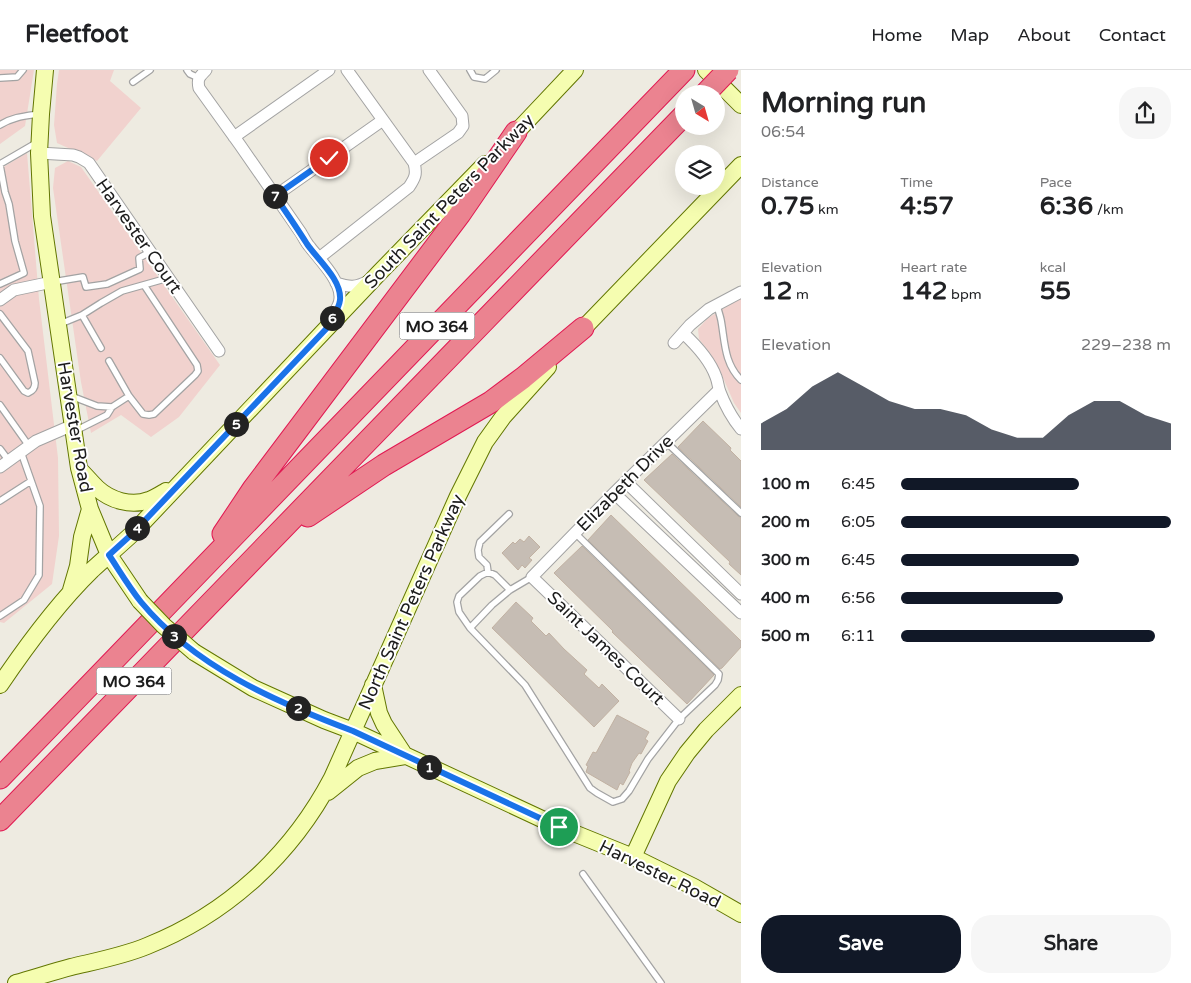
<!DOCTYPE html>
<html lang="en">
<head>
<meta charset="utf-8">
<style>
	:root { --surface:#fff; --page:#f6f6f6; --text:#202124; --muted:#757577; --line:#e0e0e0; --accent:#111827 }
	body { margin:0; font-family:"Varela Round",sans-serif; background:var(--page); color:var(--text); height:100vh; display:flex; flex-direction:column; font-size:19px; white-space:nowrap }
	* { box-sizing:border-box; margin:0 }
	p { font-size:16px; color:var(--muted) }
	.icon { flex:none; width:28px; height:28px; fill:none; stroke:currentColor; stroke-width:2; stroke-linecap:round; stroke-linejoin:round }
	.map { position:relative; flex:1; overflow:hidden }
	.side { display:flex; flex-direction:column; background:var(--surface); width:450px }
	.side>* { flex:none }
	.needle { width:32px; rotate:143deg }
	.buttons { position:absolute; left:675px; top:15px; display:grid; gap:10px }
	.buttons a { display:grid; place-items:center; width:50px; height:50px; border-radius:50%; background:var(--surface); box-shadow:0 5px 20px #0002; font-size:25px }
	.pin { position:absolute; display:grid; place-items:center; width:42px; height:42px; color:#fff; margin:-21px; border:2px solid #fff; border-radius:50%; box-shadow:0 1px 5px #0007 }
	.km { position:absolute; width:25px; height:25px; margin:-12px; border-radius:50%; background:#222; color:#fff; font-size:14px; line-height:25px; text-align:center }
	.round { display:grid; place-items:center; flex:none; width:52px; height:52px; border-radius:20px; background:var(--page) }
	.headline { display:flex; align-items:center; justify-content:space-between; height:85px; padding:0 20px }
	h1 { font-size:28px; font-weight:800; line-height:38px }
	.metrics { display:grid; grid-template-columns:repeat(3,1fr); gap:8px; height:85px; padding:5px 20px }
	.metrics div { display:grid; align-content:center }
	.metrics b { font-size:25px; font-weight:800 }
	.metrics small { font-size:14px; font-weight:400 }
	.metrics p { font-size:14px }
	.chart { height:140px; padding:10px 20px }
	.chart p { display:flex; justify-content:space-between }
	.chart svg { width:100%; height:90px; margin-top:5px; fill:var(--accent); opacity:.7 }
	.button { display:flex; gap:10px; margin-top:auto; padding:10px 20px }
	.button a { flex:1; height:58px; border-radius:20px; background:var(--accent); color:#fff; font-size:20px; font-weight:800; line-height:58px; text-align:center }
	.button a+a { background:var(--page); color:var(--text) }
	ul { padding:0 20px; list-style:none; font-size:16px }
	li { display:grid; grid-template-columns:80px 60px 1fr; align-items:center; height:38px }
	li i { height:12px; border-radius:6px; background:var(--accent) }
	header { display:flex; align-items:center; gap:30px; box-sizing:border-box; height:70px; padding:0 25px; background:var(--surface); border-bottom:1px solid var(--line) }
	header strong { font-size:24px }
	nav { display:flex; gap:28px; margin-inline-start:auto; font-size:18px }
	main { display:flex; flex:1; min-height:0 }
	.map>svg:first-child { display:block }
	.commercial { fill:#f1d2ce }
	.building { fill:#c6bdb4; stroke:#c1b1a2 }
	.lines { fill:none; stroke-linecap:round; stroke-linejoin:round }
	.lane-casing { stroke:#a3a3a3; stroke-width:8 }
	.street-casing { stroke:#a3a3a3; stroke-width:13 }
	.secondary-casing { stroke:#627600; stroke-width:18 }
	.highway-casing { stroke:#e11952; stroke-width:23 }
	.lane { stroke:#fff; stroke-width:5.5 }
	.street { stroke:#fff; stroke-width:11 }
	.secondary { stroke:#f5fdb0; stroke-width:16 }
	.highway { stroke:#eb8390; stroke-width:21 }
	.secondary-bridge-casing { stroke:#627600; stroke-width:18; stroke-linecap:butt }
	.highway-bridge-casing { stroke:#e11952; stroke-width:23; stroke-linecap:butt }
	.secondary-bridge { stroke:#f5fdb0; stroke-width:16 }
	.highway-bridge { stroke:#eb8390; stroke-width:21 }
	.route-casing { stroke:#fff; stroke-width:10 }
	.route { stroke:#1a73e8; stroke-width:6 }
	.labels { text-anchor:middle; stroke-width:4; stroke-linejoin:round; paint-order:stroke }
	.shield { fill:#fff; stroke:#606060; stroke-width:1 }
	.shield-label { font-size:16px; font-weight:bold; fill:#1c1c1c }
	.street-label { font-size:18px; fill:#1c1c1c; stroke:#fff }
</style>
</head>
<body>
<header>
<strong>Fleetfoot</strong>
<nav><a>Home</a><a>Map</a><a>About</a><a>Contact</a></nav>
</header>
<main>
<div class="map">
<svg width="741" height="913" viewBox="0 0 741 913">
	<rect width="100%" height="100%" fill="#eeebe1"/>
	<path class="commercial" d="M0,0H34L25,56L0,74Z
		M59,0H114L110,11L141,38L97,91L57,73L54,55L57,14Z
		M27,83L39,229L58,388L59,466L52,514L4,553L0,552V99Z
		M68,91L81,97L220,295L179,347L151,367L121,345L91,363L81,312L53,118L55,98Z
		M741,228V343L734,333L721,303L710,283L699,269L698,259L708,248Z"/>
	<path class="building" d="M703,351L731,378L730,380L741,391V437L678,377Z
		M672,384L738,446L741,448V505L729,494L730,492L644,410Z
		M611,445L741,571V577L722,598L720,599L588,470Z
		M529,466L540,477L529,488L532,490L525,498L522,495L518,500L502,483L513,472L515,474L520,469L524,472Z
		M582,476L714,605L687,634L612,562L613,561L554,503Z
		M516,532L533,548L531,551L546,566L549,563L564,579L587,600L584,604L599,618L602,614L619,631L594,657L492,558Z
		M617,645L649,662L645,669L648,671L641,684L639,683L632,693L629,701L630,702L623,715L620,713L617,720L586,702L588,696L586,695L593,682L596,683Z"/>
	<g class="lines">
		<defs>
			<path id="lane" d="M187,0L190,4L199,8
				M470,0L474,7L485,9L496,0
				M0,8L17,7L23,0
				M133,12L150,0
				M0,55C12,47 25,46 39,44
				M0,94L38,72
				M0,95L5,122L9,134L15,171L24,203L0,214
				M53,212L83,207L86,217L107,214L140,199L139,188L150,182
				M717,235C718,240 720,245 721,250C725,272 724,293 741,310
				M0,244L28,281L35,313C35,318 33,321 28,323L24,321L0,288
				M82,245L101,278
				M60,254L82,245L101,233L122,221L168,208
				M109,291L129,326L143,344L149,345L154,344L195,305L198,301L197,295L144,215
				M71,326L97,336L112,337
				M0,335L29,376
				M75,361L107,345L112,337L129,326
				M665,371L741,443
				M0,379L9,391
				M0,431L31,411
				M488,502L487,495L479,487L478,480L480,472L509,444
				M532,507L510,520L492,535L470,558L525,615L590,718L597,723L613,732L622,729L629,721L648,689L679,649L715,615L718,610L719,604L575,463
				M0,546L24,530L39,505L40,436L21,382
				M470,558L459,542L457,532L459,526L480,506L488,502L495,505L510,520
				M583,804L661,913"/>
			<path id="street" d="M206,0C199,7 197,9 199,18L240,75L301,163C304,168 306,173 310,177C320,190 341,211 340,228C340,235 336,240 332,246
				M234,67L329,0
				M39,83L73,85L79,87L89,93L219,281
				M414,93L458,63L463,56L462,46L429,0
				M275,126L383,50
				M319,188L409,117C415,108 417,104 414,93L347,0
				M336,213C349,217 356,218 368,211
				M0,230L14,220L52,212
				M683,263C696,275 710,290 716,307C718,312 718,317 720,322C725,335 732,348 741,359
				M674,273L690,255L709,239L741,222
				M0,397L36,371L73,355
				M626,412L741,524
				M614,423L741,543
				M679,649L532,507L614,423L719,320"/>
			<path id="secondary" d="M45,0L41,44L39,83L42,146L79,398L90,439L109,485L140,531
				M706,0L741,35
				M508,71L575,0
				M576,266L741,95
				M80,400C86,406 91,412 97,418C110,430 131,437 149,430C155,428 161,424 166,421
				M71,520L78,496L82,467L90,439
				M194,582L253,618L324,650L353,661L559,757L633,787L694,817L741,844
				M0,615C27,575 57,534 92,500C105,488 119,476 132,464L379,203L485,94
				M373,615L379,643L384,654L405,686
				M328,722L358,698L375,691L405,686
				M633,787L668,711L687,683L706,660L741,625
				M16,913C34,908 52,902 71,897C96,891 123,886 147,876C228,844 292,784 332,708L458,426L485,372L503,347L548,297"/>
			<path id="highway" d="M308,446L384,395L491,332L523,308L583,258
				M223,464L253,419L460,144L516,62
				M0,708L684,0
				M0,750L684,45"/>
		</defs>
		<use href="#lane" class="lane-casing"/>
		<use href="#street" class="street-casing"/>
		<use href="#secondary" class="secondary-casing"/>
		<use href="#highway" class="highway-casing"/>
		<use href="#lane" class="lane"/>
		<use href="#street" class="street"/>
		<use href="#secondary" class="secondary"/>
		<use href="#highway" class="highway"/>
		<defs>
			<path id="secondary-bridge" d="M140,531L164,556L194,582"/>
			<path id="highway-bridge" d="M705,24L728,0"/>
		</defs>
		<use href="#secondary-bridge" class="secondary-bridge-casing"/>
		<use href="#highway-bridge" class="highway-bridge-casing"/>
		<use href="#secondary-bridge" class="secondary-bridge"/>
		<use href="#highway-bridge" class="highway-bridge"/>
	</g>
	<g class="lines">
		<defs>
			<path id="route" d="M329,88L275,126C286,142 297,158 307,174C318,190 342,210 340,230C339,240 331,249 327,258L132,464L109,485C119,500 129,517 141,532C195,597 276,632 353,661L559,757"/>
		</defs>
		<use href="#route" class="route-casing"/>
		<use href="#route" class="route"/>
	</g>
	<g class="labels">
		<g class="shield">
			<rect x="399.5" y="242.5" width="75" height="27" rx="4"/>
			<rect x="96.5" y="597.5" width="75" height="27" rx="4"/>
		</g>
		<g class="shield-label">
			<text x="437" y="262">MO 364</text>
			<text x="134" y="617">MO 364</text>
		</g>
		<g class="street-label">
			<text transform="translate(449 131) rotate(-46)" y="6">South Saint Peters Parkway</text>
			<text transform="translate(139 166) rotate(55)" y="6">Harvester Court</text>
			<text transform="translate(75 357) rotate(80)" y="6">Harvester Road</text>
			<text transform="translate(625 413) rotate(-45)" y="6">Elizabeth Drive</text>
			<text transform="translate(411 532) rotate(-66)" y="6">North Saint Peters Parkway</text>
			<text transform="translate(606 578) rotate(44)" y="6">Saint James Court</text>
			<text transform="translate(660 804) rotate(26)" y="6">Harvester Road</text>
		</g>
	</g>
</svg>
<div class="buttons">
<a><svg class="needle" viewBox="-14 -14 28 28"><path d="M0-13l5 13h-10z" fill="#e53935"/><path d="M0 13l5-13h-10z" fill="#757577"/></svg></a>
<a><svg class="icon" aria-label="layers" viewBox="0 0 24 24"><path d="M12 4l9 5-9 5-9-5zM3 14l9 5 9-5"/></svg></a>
</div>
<div class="pin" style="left:559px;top:757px;background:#1e9e55"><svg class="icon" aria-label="arrive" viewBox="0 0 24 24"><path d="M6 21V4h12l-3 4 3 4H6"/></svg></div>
<div class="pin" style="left:329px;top:88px;background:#d93025"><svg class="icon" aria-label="check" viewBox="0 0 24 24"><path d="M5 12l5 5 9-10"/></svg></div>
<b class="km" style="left:429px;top:697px">1</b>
<b class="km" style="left:298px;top:638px">2</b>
<b class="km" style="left:174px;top:566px">3</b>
<b class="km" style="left:137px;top:458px">4</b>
<b class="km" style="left:236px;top:354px">5</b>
<b class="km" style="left:332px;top:248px">6</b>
<b class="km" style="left:275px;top:126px">7</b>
</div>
<section class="side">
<div class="headline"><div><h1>Morning run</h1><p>06:54</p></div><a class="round"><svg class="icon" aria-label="share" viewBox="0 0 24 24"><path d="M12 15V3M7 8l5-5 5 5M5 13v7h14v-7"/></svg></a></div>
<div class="metrics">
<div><p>Distance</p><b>0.75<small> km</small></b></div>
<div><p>Time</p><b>4:57</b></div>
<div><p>Pace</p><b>6:36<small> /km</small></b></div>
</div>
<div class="metrics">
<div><p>Elevation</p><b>12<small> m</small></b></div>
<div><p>Heart rate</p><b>142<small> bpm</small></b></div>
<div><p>kcal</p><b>55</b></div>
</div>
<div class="chart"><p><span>Elevation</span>229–238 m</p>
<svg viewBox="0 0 160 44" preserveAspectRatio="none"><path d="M0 44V31L10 24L20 13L30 6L40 13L50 20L60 24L70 24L80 27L90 34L100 38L110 38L120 27L130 20L140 20L150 27L160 31V44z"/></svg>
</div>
<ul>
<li><b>100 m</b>6:45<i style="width:66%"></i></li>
<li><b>200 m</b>6:05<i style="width:100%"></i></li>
<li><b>300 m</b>6:45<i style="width:66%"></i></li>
<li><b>400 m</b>6:56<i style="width:60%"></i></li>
<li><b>500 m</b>6:11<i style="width:94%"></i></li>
</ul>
<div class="button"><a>Save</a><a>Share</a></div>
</section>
</main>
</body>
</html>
